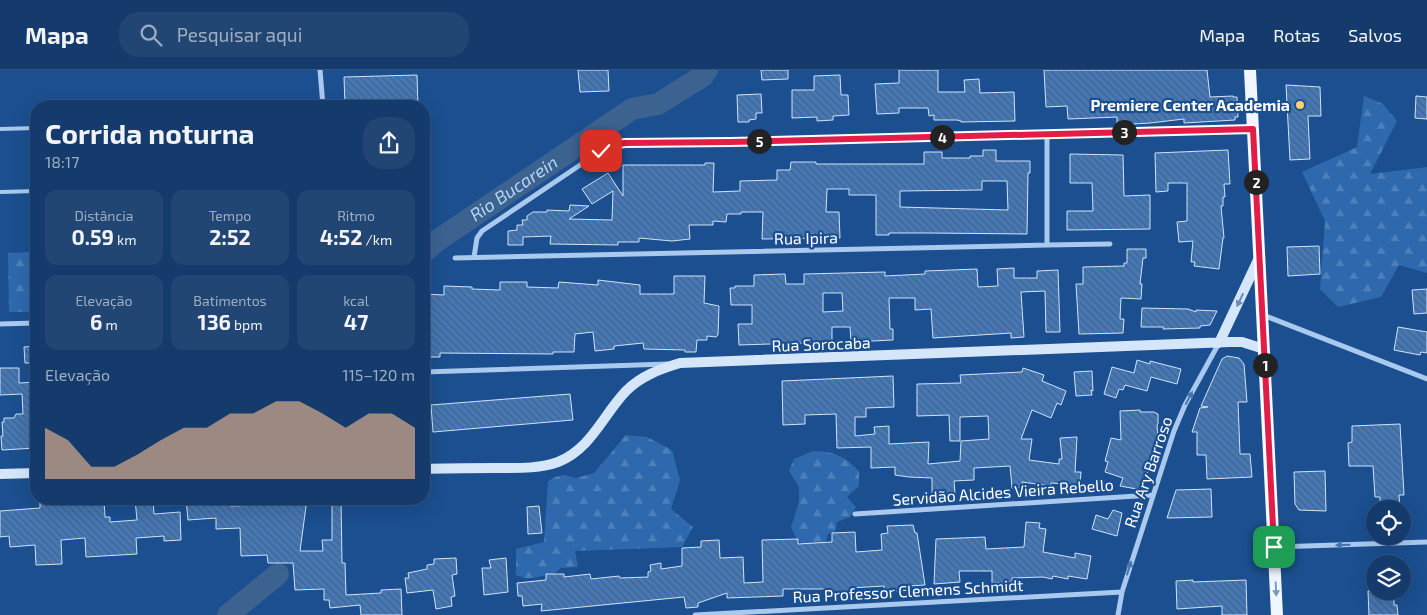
<!DOCTYPE html>
<html lang="pt">
<head>
<meta charset="utf-8">
<style>
	:root { --surface:#143b6b; --page:#214673; --text:#f1f3f6; --muted:#9dadc1; --line:#33557e; --accent:#d6ab8b }
	body { margin:0; font-family:"Exo 2",sans-serif; background:var(--page); color:var(--text); height:100vh; display:flex; flex-direction:column; font-size:19px; white-space:nowrap }
	* { box-sizing:border-box; margin:0 }
	p { font-size:16px; color:var(--muted) }
	.icon { flex:none; width:28px; height:28px; fill:none; stroke:currentColor; stroke-width:2; stroke-linecap:round; stroke-linejoin:round }
	.map { position:relative; flex:1; overflow:hidden }
	.sheet { position:absolute; left:30px; top:30px; width:400px; height:405px; display:flex; flex-direction:column; background:var(--surface); border-radius:20px; box-shadow:0 5px 20px #0002,0 0 0 1px var(--line) }
	.sheet>* { flex:none }
	.fabs { position:absolute; left:1366px; top:430px; display:grid; gap:10px }
	.fabs a { display:grid; place-items:center; width:45px; height:45px; border-radius:50%; background:var(--surface); box-shadow:0 5px 20px #0002,0 0 0 1px var(--line); font-size:25px }
	.pin { position:absolute; display:grid; place-items:center; width:42px; height:42px; color:#fff; margin:-21px; border-radius:10px; box-shadow:0 2px 8px #0006 }
	.km { position:absolute; width:25px; height:25px; margin:-12px; border-radius:50%; background:#222; color:#fff; font-size:14px; line-height:25px; text-align:center }
	.round { display:grid; place-items:center; flex:none; width:52px; height:52px; border-radius:20px; background:var(--page) }
	.summary { display:flex; align-items:center; justify-content:space-between; height:85px; padding:0 15px }
	h1 { font-size:28px; font-weight:700; line-height:38px }
	.stats { display:grid; grid-template-columns:repeat(3,1fr); gap:8px; height:85px; padding:5px 15px }
	.stats div { display:grid; align-content:center; border-radius:12px; background:var(--page); text-align:center }
	.stats b { font-size:21px; font-weight:700 }
	.stats small { font-size:14px; font-weight:400 }
	.stats p { font-size:14px }
	.chart { height:140px; padding:10px 15px }
	.chart p { display:flex; justify-content:space-between }
	.chart svg { width:100%; height:90px; margin-top:5px; fill:var(--accent); opacity:.7 }
	header { display:flex; align-items:center; gap:30px; box-sizing:border-box; height:70px; padding:0 25px; background:var(--surface); border-bottom:1px solid var(--line) }
	header strong { font-size:24px }
	nav { display:flex; gap:28px; margin-inline-start:auto; font-size:18px }
	.search { width:350px; height:45px; background:var(--page); display:flex; align-items:center; gap:12px; box-sizing:border-box; padding:0 18px; border-radius:20px; color:var(--muted); font-size:19px }
	.map>svg:first-child { display:block }
	.forest { fill:url(#forest-firs) }
	.lines { fill:none; stroke-linecap:round; stroke-linejoin:round }
	.river { stroke:#3c6290; stroke-width:22 }
	.building { fill:url(#building-back-hatch); stroke:#cfe3fa; fill-rule:evenodd }
	.service { stroke:#a9c9ee; stroke-width:4 }
	.minor { stroke:#a9c9ee; stroke-width:5 }
	.secondary { stroke:#d6e6fa; stroke-width:10 }
	.primary { stroke:#f0f6ff; stroke-width:12 }
	.oneway { fill:#668bba }
	.oneway2 { fill:#4674ac }
	.oneway3 { fill:#7b9ac1 }
	.route-casing { stroke:#fff; stroke-width:10 }
	.route { stroke:#e11d48; stroke-width:6 }
	.poi-dot { fill:#ffd166; stroke:#1b4f8f; stroke-width:2 }
	.labels { text-anchor:middle; stroke-width:4.5; stroke-linejoin:round; paint-order:stroke }
	.poi-label { font-size:16px; font-weight:bold; fill:#fff; stroke:#1b4f8f; text-anchor:end }
	.street-label { font-size:16px; fill:#fff; stroke:#1b4f8f }
	.water-label { font-size:18px; font-style:italic; fill:#b5d3f5; stroke:#1b4f8f }
</style>
</head>
<body>
<header>
<strong>Mapa</strong>
<div class="search"><svg class="icon" aria-label="search" viewBox="0 0 24 24"><circle cx="10" cy="10" r="6"/><path d="M15 15l6 6"/></svg>Pesquisar aqui</div>
<nav><a>Mapa</a><a>Rotas</a><a>Salvos</a></nav>
</header>
<div class="map">
<svg width="1427" height="545" viewBox="0 0 1427 545">
	<defs>
		<pattern id="forest-firs" width="22" height="20" patternUnits="userSpaceOnUse" patternTransform="scale(1.25)"><rect width="22" height="20" fill="#2e69ad"/><path d="M5 1l3.5 6h-7zM16 11l3.5 6h-7z" fill="#4d80b9"/></pattern>
		<pattern id="building-back-hatch" width="6" height="6" patternUnits="userSpaceOnUse" patternTransform="scale(1.25)"><rect width="6" height="6" fill="#4478b7"/><path d="M-1 5l2 2M0 0l6 6M5-1l2 2" fill="none" stroke="#486282"/></pattern>
	</defs>
	<rect width="100%" height="100%" fill="#1b4f8f"/>
	<path class="forest" d="M1364,26L1383,34L1397,51L1370,104L1427,97V203L1399,195L1381,227L1338,237L1320,219L1325,151L1302,102L1357,77Z
		M36,182V242H9L8,183Z
		M626,365L647,367L672,380L680,410L671,439L693,457L682,477L575,481L578,497L561,498L555,503L534,508H524L516,505V479L544,472L548,411L555,407L564,405L576,408L594,403Z
		M813,381C835,382 843,385 859,401V416L847,427L856,437L850,447L837,452L835,462L828,464L825,474L809,480L796,468L791,457L799,432V417L789,401L794,389Z"/>
	<g class="lines">
		<g class="river">
			<path id="s1" d="M424,182L438,170L632,39L658,34L703,6L707,0"/>
			<path d="M228,545L278,504"/>
		</g>
	</g>
	<path class="building" d="M578,0H608L609,21L580,22Z
		M761,0H788V9L762,10Z
		M899,0H938V22H965L964,10L979,9L980,23L1014,22L1015,51L961,52V51L957,50H934V45L929,46L928,38H899V43L877,44L875,14L899,13Z
		M1044,0H1207L1210,27L1233,26V27H1237L1238,47H1235V50L1184,53V49L1150,53L1117,55V47L1068,49L1067,36L1046,37Z
		M417,5L418,36H345L344,7Z
		M840,5L841,25H848L849,45L833,46V50L817,51V47L792,48V20H814V6Z
		M1286,15L1320,17L1321,46H1308L1310,89L1290,90Z
		M761,24L762,43H756V49L749,50V52H738L737,25Z
		M1416,26L1427,27V49L1415,48Z
		M983,80H996V91H1030V103H1028L1027,164L930,163H889V165H876V125H849V119H827L826,142H839L840,168L762,169L763,142H741V144H727L726,152L713,151V155H689L690,169L672,171L639,168V172H618V175L550,174L551,166L523,167V175H508V161L517,160V155H523L522,150H527V146L533,142H547V140L569,141L570,135L589,136L569,149L612,150L613,121L592,134L582,119L608,103L623,126V95H705V93H714L713,122L740,121V111L777,110V100H790L791,92H816V94H924V82H942V88H970V86H983ZM982,111H1007L1008,140L900,137V121L982,120Z
		M1228,80L1230,114H1224L1225,127H1223V136H1221L1224,168H1223L1219,199L1194,196L1195,192H1191L1193,171L1179,172L1177,152L1187,151V113H1168V121L1156,122L1155,83Z
		M1070,84L1123,85L1124,126L1150,125V159L1067,160V141H1093L1092,113H1070Z
		M1319,176L1320,204L1288,206L1287,177Z
		M1127,179H1146V188H1143L1140,214H1142L1141,229L1121,228L1120,249H1124L1123,263L1079,264L1076,214H1083V197L1124,196V193H1127Z
		M1014,198V208H1037V201L1058,200L1060,262H1046L1045,221L1021,222L1024,267L1011,268V263L933,268L931,239L915,240V228H889L890,259H893V270L851,272L850,257H832V272L739,275L738,254H752V235H731L730,218H735V216H754V205L785,204L786,214H804V204L885,202V206L925,204V201L977,199L978,217L998,216L997,199ZM823,223H842L843,241L823,242Z
		M674,206H705L704,233L719,236L718,265L716,267L707,266V270H697L696,282H685V280L644,279L643,273L614,276V279L595,281L593,262L575,264L574,282H553V284L440,283V287H424V224L444,225V216L472,217V219L500,220V212H527V217L558,218L559,212L598,215V210L640,215V224H674Z
		M1427,219V243L1414,244L1412,220Z
		M1142,238L1188,239L1196,242V240L1217,241L1210,255L1200,256V258L1163,259L1164,257H1141Z
		M1398,257L1427,262V283L1421,282L1420,285L1394,280Z
		M36,276V293H25L24,277Z
		M1227,286L1239,288L1244,294L1247,332H1238L1240,384H1250L1252,407L1207,409L1206,385H1197V362H1192L1200,338L1208,337L1201,336L1222,289Z
		M1137,290L1150,294V291L1181,299L1177,314L1151,307L1147,321L1125,315L1123,320L1119,319L1116,328L1104,324L1112,297L1134,303Z
		M0,298H19V313L36,312V378L2,380L1,366H3L2,352H4V348H14L16,344H23L22,324L0,325Z
		M1023,298L1044,305L1042,311L1066,321L1061,335L1057,333L1051,348L1032,340L1021,369H1032L1029,390L1059,394V389H1062L1060,368L1077,367L1075,402H1081L1080,415L1051,413L1050,416L1022,412L1023,417L1012,418L1010,396L974,398V410L954,411L955,424H932V408L909,407L895,405V397L871,398V377L837,378L836,344L805,345V354L783,355L782,311L893,306L894,337L866,338V347H855V366L875,364L874,357L889,356V374L929,372L928,394L960,391L961,371L989,369L988,346L960,347V371H950L949,345L917,346V314L961,313L960,305L1022,302Z
		M1092,301L1093,321L1091,320L1092,325L1076,326L1074,302Z
		M570,324L573,350L433,362L431,335Z
		M1140,340V342H1154L1158,344V354L1157,355L1158,369L1142,420L1120,416L1123,408L1105,402L1108,392L1105,391L1111,368L1121,370L1120,341Z
		M1400,354L1404,425H1399L1400,439H1380V427H1375L1373,396H1349L1348,373L1352,372V356Z
		M1325,401L1326,441L1299,440L1295,434L1294,402Z
		M1211,419L1212,447L1167,448L1176,420Z
		M40,429H56V430L104,429L105,447H110V452L137,450L135,429H153L154,444L180,442L181,470L164,471V466L136,468L137,484L86,487L85,468L61,470L62,494L36,495L35,475L10,477L9,466L0,467V441L40,438Z
		M186,429H231V436L294,434L295,429H307L300,481H323L322,470H332V429H341L342,493H345L346,525L381,523V520L401,519L402,545H361L360,535L330,538L329,530H324V519L295,520L293,493H268L267,485L241,486L240,458L216,459V448L188,450Z
		M539,436L542,463L528,464L527,437Z
		M1113,440L1122,443L1117,466L1092,459L1096,445L1108,449Z
		M1026,452L1040,453L1039,458L1046,459L1043,482L1075,488V483L1091,486L1087,509L1068,506V509L1053,506L1052,509L1043,507L1012,508V512L992,513V501H959L960,512L934,514L936,469L985,467L986,479L1024,477Z
		M913,455L915,463H917L925,515L910,516L911,520L884,522V516L850,518L851,522L833,523V519H783V526L727,528V523L698,533V537L686,538L684,527L541,541L542,534L523,536L522,526H518L517,513L546,510V504H564V507L590,504L591,509L619,506L620,508L648,507V502L651,501L650,495L661,493V499L682,496V478L701,477V471L719,470L720,488L743,487L744,513L763,512L762,470L798,469V474L832,472V463L855,462L856,482L882,480L881,464L888,463L887,456Z
		M456,488L457,504L452,505L455,526L451,527L452,536L436,539L433,520L407,523L405,508H409L408,503L427,499V495L434,494V489Z
		M506,488L508,522L484,525L482,498H491L489,490Z
		M1193,510V512L1246,510L1247,545H1222V536L1177,539L1176,511Z
		M1368,521H1394V535H1397L1398,545H1369Z"/>
	<g class="lines">
		<path class="service" d="M0,59L36,58
			M0,122L36,121"/>
		<path class="minor" d="M320,0L323,36
			M1047,175L1110,174
			M474,187L477,168L482,161L601,81L612,75L625,73L730,72L1253,59
			M455,188L1047,175V64
			M1263,245L1427,309
			M0,254L36,253
			M424,302L668,294
			M855,444L1152,425
			M1275,477L1427,472
			M695,545L1122,522
			M1118,545L1122,522L1174,361L1185,335L1219,273"/>
		<path class="secondary" d="M1219,273L1259,188
			M424,399C448,398 472,398 497,398C517,398 539,399 558,392C591,379 603,345 626,321C641,306 660,299 680,293L1230,272H1242L1264,279
			M0,404L36,403"/>
		<path class="primary" d="M1250,0L1277,545"/>
	</g>
	<defs><path id="oneway-solid" d="M-6-.8H1V-3.2L6.5 0L1 3.2V.8H-6Z" transform="scale(1.25)"/></defs>
	<use class="oneway" href="#oneway-solid" transform="translate(1240 230) rotate(115)"/>
	<g class="oneway2">
		<use href="#oneway-solid" transform="translate(1189 328) rotate(-62)"/>
		<use href="#oneway-solid" transform="translate(1343 475) rotate(178)"/>
		<use href="#oneway-solid" transform="translate(1129 498) rotate(-73)"/>
	</g>
	<use class="oneway3" href="#oneway-solid" transform="translate(1276 519) rotate(87)"/>
	<g class="lines">
		<defs>
			<path id="route" d="M601,81L612,75L625,73L730,72L1253,59L1274,477"/>
		</defs>
		<use href="#route" class="route-casing"/>
		<use href="#route" class="route"/>
	</g>
	<circle class="poi-dot" cx="1300" cy="35" r="5"/>
	<g class="labels">
		<g class="poi-label">
			<text x="1290" y="41">Premiere Center Academia</text>
		</g>
		<g class="street-label">
			<text transform="translate(806 168) rotate(-1)" y="6">Rua Ipira</text>
			<text transform="translate(821 274) rotate(-2)" y="6">Rua Sorocaba</text>
			<text transform="translate(1148 402) rotate(-71)" y="6">Rua Ary Barroso</text>
			<text transform="translate(1003 422) rotate(-4)" y="6">Servidão Alcides Vieira Rebello</text>
			<text transform="translate(908 521) rotate(-3)" y="6">Rua Professor Clemens Schmidt</text>
		</g>
		<g class="water-label">
			<text dy="6" stroke="none"><textPath href="#s1" startOffset="110">Rio Bucarein</textPath></text>
		</g>
	</g>
</svg>
<div class="fabs">
<a><svg class="icon" aria-label="locate" viewBox="0 0 24 24"><circle cx="12" cy="12" r="6"/><path d="M12 2v4M12 18v4M2 12h4M18 12h4"/></svg></a>
<a><svg class="icon" aria-label="layers" viewBox="0 0 24 24"><path d="M12 4l9 5-9 5-9-5zM3 14l9 5 9-5"/></svg></a>
</div>
<div class="pin" style="left:1274px;top:477px;background:#1e9e55"><svg class="icon" aria-label="arrive" viewBox="0 0 24 24"><path d="M6 21V4h12l-3 4 3 4H6"/></svg></div>
<div class="pin" style="left:601px;top:81px;background:#d93025"><svg class="icon" aria-label="check" viewBox="0 0 24 24"><path d="M5 12l5 5 9-10"/></svg></div>
<b class="km" style="left:1265px;top:295px">1</b>
<b class="km" style="left:1256px;top:112px">2</b>
<b class="km" style="left:1124px;top:62px">3</b>
<b class="km" style="left:942px;top:67px">4</b>
<b class="km" style="left:759px;top:71px">5</b>
<section class="sheet">
<div class="summary"><div><h1>Corrida noturna</h1><p>18:17</p></div><a class="round"><svg class="icon" aria-label="share" viewBox="0 0 24 24"><path d="M12 15V3M7 8l5-5 5 5M5 13v7h14v-7"/></svg></a></div>
<div class="stats">
<div><p>Distância</p><b>0.59<small> km</small></b></div>
<div><p>Tempo</p><b>2:52</b></div>
<div><p>Ritmo</p><b>4:52<small> /km</small></b></div>
</div>
<div class="stats">
<div><p>Elevação</p><b>6<small> m</small></b></div>
<div><p>Batimentos</p><b>136<small> bpm</small></b></div>
<div><p>kcal</p><b>47</b></div>
</div>
<div class="chart"><p><span>Elevação</span>115–120 m</p>
<svg viewBox="0 0 160 44" preserveAspectRatio="none"><path d="M0 44V19L10 25L20 38L30 38L40 32L50 25L60 19L70 19L80 12L90 12L100 6L110 6L120 12L130 19L140 12L150 12L160 19V44z"/></svg>
</div>
</section>
</div>
</body>
</html>
